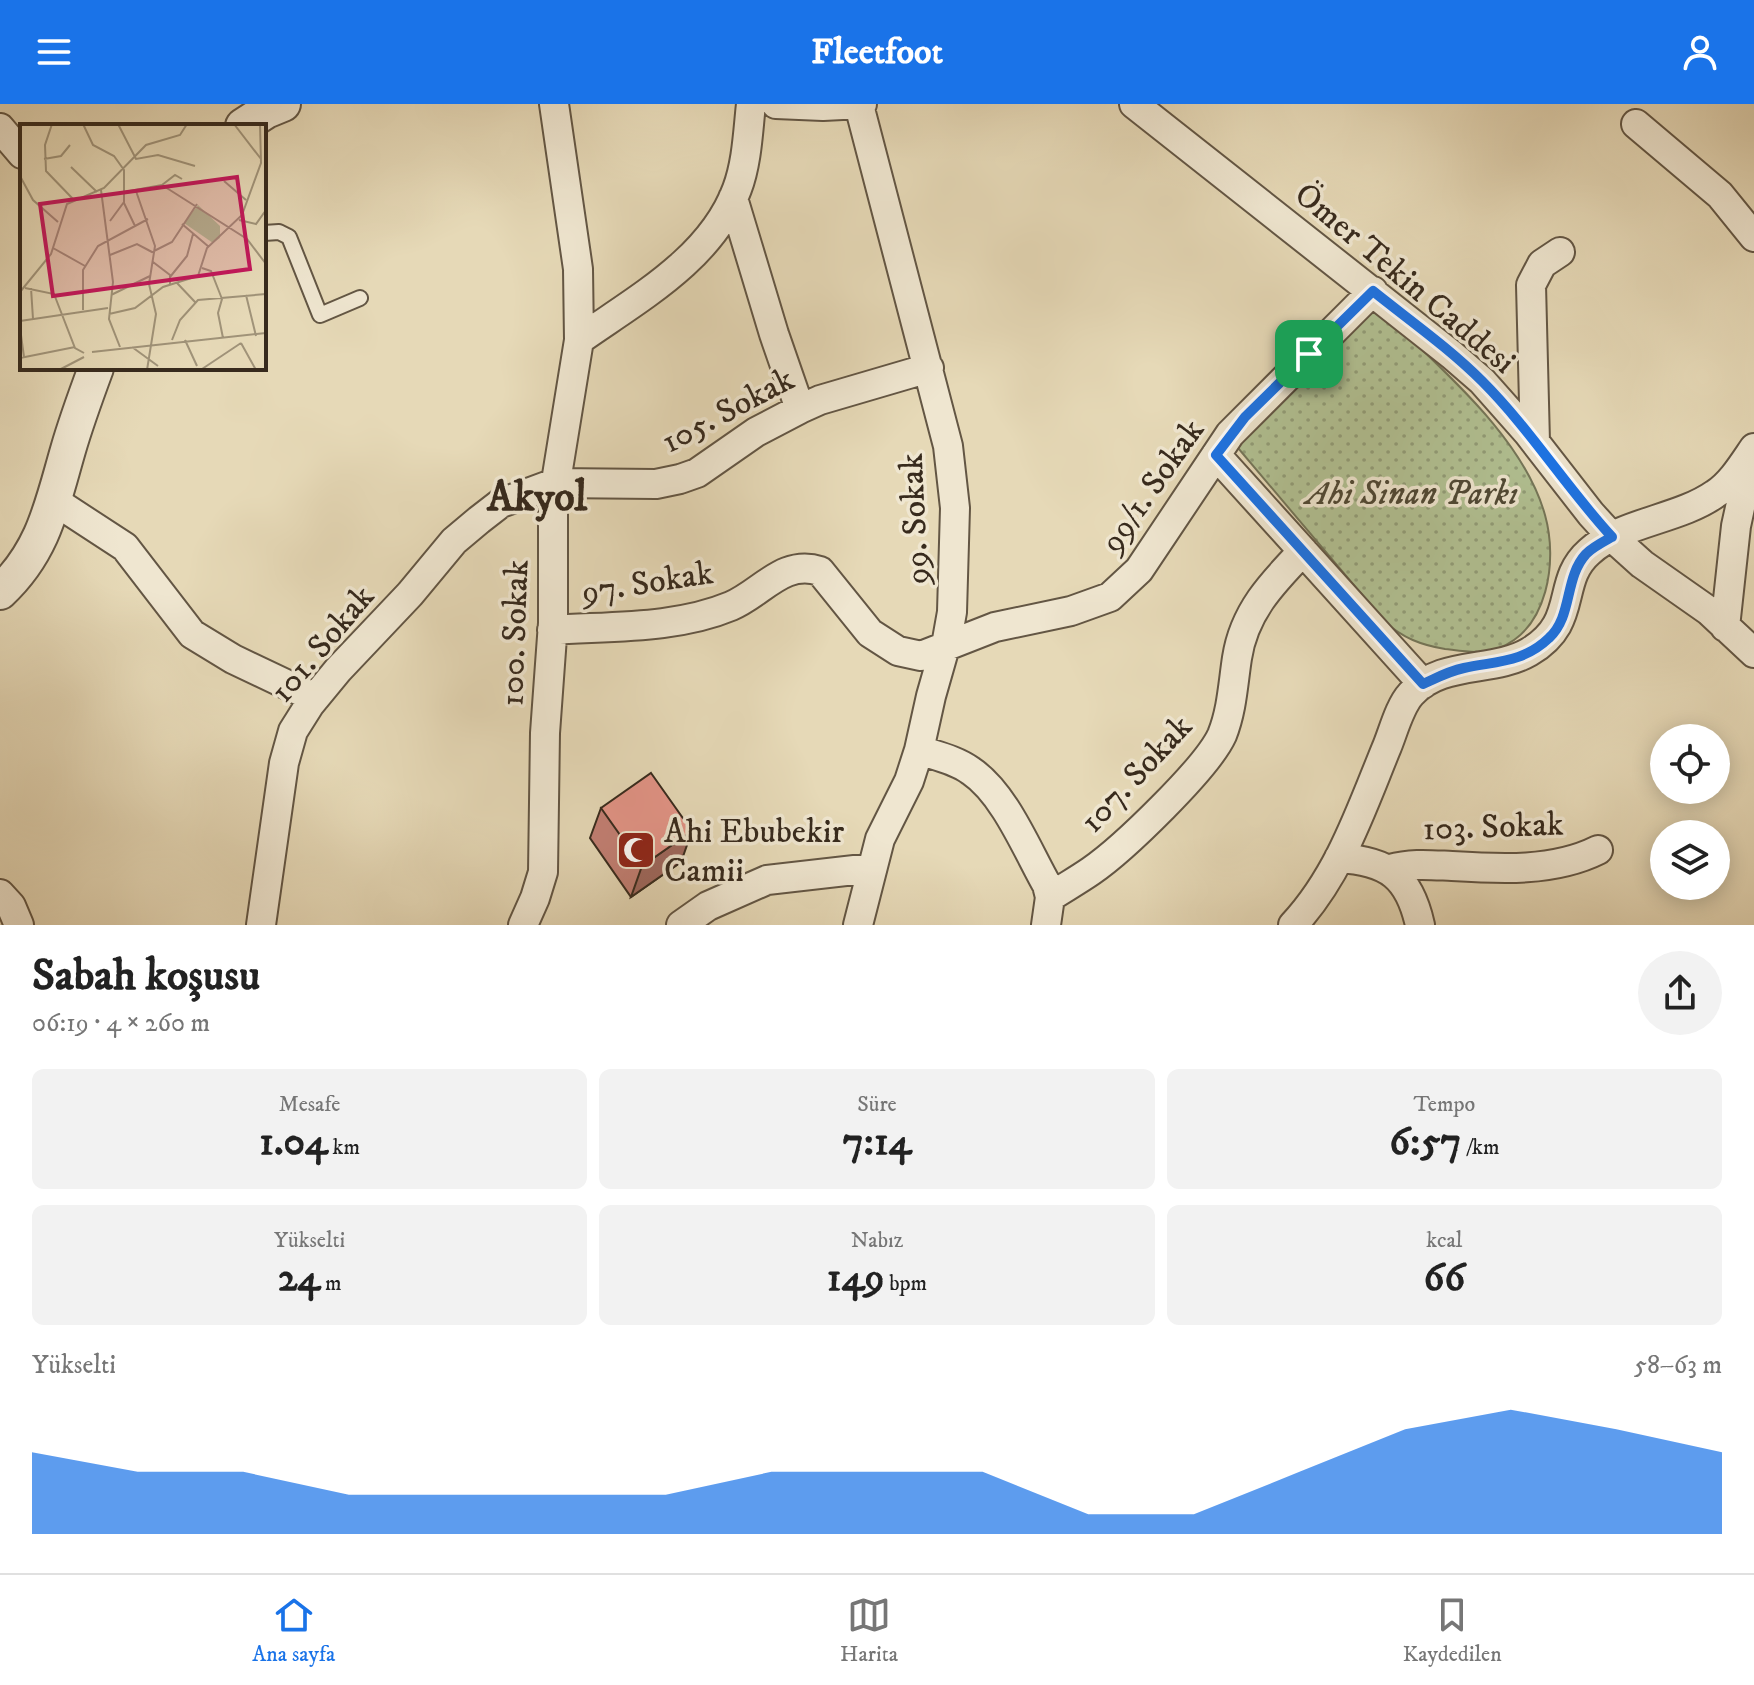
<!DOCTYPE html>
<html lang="tr">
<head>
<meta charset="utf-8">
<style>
	:root { --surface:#fff; --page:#f2f2f2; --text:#222; --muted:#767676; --line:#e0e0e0; --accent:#1a73e8 }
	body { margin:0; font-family:"IM FELL DW Pica",serif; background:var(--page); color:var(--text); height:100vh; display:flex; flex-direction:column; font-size:30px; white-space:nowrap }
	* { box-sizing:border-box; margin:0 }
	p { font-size:26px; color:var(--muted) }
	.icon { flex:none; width:44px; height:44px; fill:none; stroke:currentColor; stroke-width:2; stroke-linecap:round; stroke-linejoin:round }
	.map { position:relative; height:821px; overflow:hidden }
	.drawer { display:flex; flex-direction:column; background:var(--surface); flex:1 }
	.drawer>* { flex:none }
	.buttons { position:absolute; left:1650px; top:620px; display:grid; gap:16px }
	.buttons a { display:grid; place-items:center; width:80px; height:80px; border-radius:50%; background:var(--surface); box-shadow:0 4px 20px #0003; font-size:40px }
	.pin { position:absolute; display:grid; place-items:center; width:68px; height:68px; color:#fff; margin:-34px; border-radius:16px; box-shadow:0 4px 12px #0006 }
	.round { display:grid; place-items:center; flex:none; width:84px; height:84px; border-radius:42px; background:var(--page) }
	.summary { display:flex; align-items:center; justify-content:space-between; height:136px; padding:0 32px }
	h1 { font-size:44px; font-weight:700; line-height:60px }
	.stats { display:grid; grid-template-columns:repeat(3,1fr); gap:12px; height:136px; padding:8px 32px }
	.stats div { display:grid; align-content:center; border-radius:12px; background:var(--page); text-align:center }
	.stats b { font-size:40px; font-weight:700 }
	.stats small { font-size:22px; font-weight:400 }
	.stats p { font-size:22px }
	.chart { height:224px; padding:16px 32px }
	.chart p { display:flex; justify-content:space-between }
	.chart svg { width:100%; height:144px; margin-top:8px; fill:var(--accent); opacity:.7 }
	header { display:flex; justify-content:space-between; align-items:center; height:104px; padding:0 32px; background:var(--accent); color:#fff; font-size:36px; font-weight:700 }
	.dock { display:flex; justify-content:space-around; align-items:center; height:112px; border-top:2px solid var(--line); background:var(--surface); font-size:22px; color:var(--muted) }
	.dock a { display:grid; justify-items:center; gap:4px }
	.dock .on { color:var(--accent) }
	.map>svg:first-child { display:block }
	.green { fill:url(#green-dots); stroke:#747558; stroke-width:2 }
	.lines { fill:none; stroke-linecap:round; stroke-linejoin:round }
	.service-casing { stroke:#635644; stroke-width:18 }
	.minor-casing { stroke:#635644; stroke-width:32 }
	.tertiary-casing { stroke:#635644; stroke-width:38 }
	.service { stroke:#efe6d0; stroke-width:14 }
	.minor { stroke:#efe6d0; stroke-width:28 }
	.tertiary { stroke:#efe6d0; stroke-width:34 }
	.wall { fill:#c37f74; stroke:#372a1d; stroke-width:2 }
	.shaded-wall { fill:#9f685e; stroke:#372a1d; stroke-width:2 }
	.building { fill:#e39487; stroke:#372a1d; stroke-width:2 }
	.route-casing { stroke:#fff; stroke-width:16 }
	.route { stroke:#1a73e8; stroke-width:10 }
	.labels { text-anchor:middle; stroke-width:7; stroke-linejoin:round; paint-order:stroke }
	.street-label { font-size:34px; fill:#372a1d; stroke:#efe6d0 }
	.park-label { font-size:34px; font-style:italic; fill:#4f4834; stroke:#efe6d0 }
	.poi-label { font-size:34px; fill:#372a1d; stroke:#efe6d0; text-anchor:start }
	.district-label { font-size:42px; font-weight:bold; fill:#372a1d; stroke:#efe6d0 }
	.inset-road { fill:none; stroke:#a09379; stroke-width:2 }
	.view { fill:#c2185b; fill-opacity:0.15; stroke:#c2185b; stroke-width:4 }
	.inset-edge { fill:none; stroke:#372a1d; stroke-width:4 }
</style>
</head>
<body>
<header><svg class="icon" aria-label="menu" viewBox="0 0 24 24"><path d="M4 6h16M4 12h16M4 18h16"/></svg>Fleetfoot<svg class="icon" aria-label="person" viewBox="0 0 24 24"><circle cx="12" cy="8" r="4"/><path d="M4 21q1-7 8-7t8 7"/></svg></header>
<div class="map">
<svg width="1754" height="821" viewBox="0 0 1754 821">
	<defs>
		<pattern id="green-dots" width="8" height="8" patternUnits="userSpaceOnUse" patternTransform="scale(2)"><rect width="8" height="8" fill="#b1c092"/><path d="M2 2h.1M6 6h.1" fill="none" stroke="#919c77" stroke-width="1.8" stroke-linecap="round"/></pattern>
	</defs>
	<rect width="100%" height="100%" fill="#e6d9b7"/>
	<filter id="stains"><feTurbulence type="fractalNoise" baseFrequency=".0025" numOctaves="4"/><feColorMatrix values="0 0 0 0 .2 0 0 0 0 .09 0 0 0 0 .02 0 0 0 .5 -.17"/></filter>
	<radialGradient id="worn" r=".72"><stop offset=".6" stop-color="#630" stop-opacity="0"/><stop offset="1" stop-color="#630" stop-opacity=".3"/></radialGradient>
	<path class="green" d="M1378,203C1436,262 1522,329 1545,411C1558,457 1548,525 1499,544C1482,551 1462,547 1445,545C1421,541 1403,534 1385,518L1233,338Z"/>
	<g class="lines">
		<defs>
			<path id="service" d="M264,129L279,128L289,133L320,211L360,194"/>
			<path id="minor" d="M776,0L823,2L862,0
				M1134,0L1452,251L1482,277L1528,329L1591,410L1612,433L1642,460L1709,507L1754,549
				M1636,20L1720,91L1754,133
				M0,24L22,50
				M733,94L774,230L800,305
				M579,236C637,195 711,155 737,85C747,59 748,27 751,0
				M1535,338L1531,181L1542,160L1560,148
				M1216,351L1423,580
				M53,396L125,443L192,530L233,555L315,594
				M1725,523L1736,422L1750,358
				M552,526C611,522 676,525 731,502C762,489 783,455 820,467L870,529L898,547L921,552L995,523L1071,507L1110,493L1139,466L1230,330L1373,187
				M919,646C937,652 956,656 971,667C1005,690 1027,746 1047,781L1050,793L1046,821
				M1339,754C1388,757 1409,772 1420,821
				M1390,765C1412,759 1430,761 1452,762C1500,765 1554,768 1598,746
				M0,790L11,802L19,821
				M1050,793C1064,784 1078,776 1091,767C1123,745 1207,664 1222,631C1232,606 1233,580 1237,554C1244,508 1272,479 1303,447
				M261,821L284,659L293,627L310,600L338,566L410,490L454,437L479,416L501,399L555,379L656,380L680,375L697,369L756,328L800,305L820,296L929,264
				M523,821L535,794L543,768L545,629L553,519V396L579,236L578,165L554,0
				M681,821L708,802L767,776L872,764
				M858,821L880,735L909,677L919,646L931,592L947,536L952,508L955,404L948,342L859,1
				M1293,821C1339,772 1361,706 1386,645C1393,629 1399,603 1411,590C1441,556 1493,569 1529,548C1580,518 1555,478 1589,448C1621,418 1678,416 1715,390C1731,380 1743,360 1754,344"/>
			<path id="tertiary" d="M243,22L266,7L283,0
				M0,488C44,447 52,401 68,346C76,318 86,291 96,264"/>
		</defs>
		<use href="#service" class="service-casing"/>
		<use href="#minor" class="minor-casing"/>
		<use href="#tertiary" class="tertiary-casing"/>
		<use href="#service" class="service"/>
		<use href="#minor" class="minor"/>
		<use href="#tertiary" class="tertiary"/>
	</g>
	<path class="wall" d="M601,704L681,758L631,793L590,734Z"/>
	<path class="shaded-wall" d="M692,727L681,758L631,793L642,762Z"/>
	<path class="building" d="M651,669L692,727L642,762L601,704Z"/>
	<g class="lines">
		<defs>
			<path id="route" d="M1373,187C1409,216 1449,244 1482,277C1530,325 1566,383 1612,433C1603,438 1593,443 1586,450C1564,474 1573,512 1549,534C1523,559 1496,557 1464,564C1449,567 1436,574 1423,580L1216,351L1245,313Z"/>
		</defs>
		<use href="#route" class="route-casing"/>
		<use href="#route" class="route"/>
	</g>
	<defs>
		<symbol id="mosque-square" viewBox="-11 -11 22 22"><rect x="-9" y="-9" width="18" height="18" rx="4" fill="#8f2418" stroke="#efe6d0"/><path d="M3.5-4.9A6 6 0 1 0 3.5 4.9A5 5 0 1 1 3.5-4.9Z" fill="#fff"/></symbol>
	</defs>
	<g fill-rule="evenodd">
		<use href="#mosque-square" x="614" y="724" width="44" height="44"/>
	</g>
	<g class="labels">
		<g class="street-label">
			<text transform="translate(1406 173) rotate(40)" y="12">Ömer Tekin Caddesi</text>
			<text transform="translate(727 305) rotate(-28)" y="12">105. Sokak</text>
			<text transform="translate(1151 381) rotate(-55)" y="12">99/1. Sokak</text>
			<text transform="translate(913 415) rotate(-93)" y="12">99. Sokak</text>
			<text transform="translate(647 477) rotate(-9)" y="12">97. Sokak</text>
			<text transform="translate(513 529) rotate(-88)" y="12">100. Sokak</text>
			<text transform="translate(321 539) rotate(-50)" y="12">101. Sokak</text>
			<text transform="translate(1135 669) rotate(-47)" y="12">107. Sokak</text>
			<text transform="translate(1493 721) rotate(-2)" y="12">103. Sokak</text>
		</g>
		<g class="park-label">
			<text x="1412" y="400">Ahi Sinan Parkı</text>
		</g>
		<g class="poi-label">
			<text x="664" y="738">Ahi Ebubekir<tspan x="664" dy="39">Camii</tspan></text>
		</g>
		<g class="district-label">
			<text x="537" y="406">Akyol</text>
		</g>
	</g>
	<g transform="translate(20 20)">
		<rect width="246" height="246" fill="#e6d9b7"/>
		<path d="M178,81L200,102V114L193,119L164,99Z" fill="#b1c092"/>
		<path class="inset-road" d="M32,0L25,21L26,47L53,75M63,0L73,21L94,32L104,46V78L90,97M98,0L116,35L138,31L175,42M214,0L241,35M24,35L41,32L50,21M51,43L77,68M0,52L13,76L38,98M204,57L226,76M142,61L227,115L246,140M142,61L155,51L162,55M81,66L93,158L89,195L100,223M116,67L135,122L129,160L136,190L127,246M104,68L142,61M104,79L115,102M219,96L236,100L246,86M162,100L189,123M33,124L65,142M90,131L117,120L132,128L152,118L177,80M133,138L150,151V161M182,144L191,147L202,175L198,189L203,214M150,153L167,132L173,110M157,159L175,178M5,164L34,170L55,224L64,229M11,164L13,195M0,168L31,130L47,80L84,64L126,21L160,11L167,0M91,171L130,152M226,171L236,212M63,186V146L78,122L128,95M89,190L115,184L143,163L178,152L187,124L222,91L241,39L240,0M0,197L88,184M0,204L4,233M152,216L160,196L178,176L246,170M165,216L177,242M221,219L236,246M112,223L138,242M72,228L246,209M0,234L55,223M182,245L221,219M39,246L64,233"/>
		<path class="view" d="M217,53L230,145L33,172L20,80Z"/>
		<rect width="246" height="246" class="inset-edge"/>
	</g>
	<rect width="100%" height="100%" filter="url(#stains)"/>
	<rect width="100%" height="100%" fill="url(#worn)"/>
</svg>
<div class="buttons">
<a><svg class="icon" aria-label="locate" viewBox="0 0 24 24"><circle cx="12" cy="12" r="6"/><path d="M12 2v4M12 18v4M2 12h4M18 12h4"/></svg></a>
<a><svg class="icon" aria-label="layers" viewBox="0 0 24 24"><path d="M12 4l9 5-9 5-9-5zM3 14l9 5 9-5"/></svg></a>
</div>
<div class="pin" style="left:1309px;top:250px;background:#1e9e55"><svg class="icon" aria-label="arrive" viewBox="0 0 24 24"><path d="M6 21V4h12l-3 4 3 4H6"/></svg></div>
</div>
<section class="drawer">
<div class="summary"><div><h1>Sabah koşusu</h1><p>06:19 · 4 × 260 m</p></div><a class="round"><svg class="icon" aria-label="share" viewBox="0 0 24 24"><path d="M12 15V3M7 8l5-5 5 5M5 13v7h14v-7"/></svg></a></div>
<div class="stats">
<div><p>Mesafe</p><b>1.04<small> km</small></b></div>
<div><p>Süre</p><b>7:14</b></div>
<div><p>Tempo</p><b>6:57<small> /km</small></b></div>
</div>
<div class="stats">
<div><p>Yükselti</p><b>24<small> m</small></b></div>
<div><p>Nabız</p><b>149<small> bpm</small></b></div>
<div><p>kcal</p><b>66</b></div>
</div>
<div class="chart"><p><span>Yükselti</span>58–63 m</p>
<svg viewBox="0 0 160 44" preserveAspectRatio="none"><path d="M0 44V19L10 25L20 25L30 32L40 32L50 32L60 32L70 25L80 25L90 25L100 38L110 38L120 25L130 12L140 6L150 12L160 19V44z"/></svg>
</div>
</section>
<nav class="dock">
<a class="on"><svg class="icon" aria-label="home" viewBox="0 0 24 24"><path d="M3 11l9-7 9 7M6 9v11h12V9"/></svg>Ana sayfa</a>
<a><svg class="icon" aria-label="map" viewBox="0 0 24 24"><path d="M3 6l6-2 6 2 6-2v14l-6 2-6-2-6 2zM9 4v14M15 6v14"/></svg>Harita</a>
<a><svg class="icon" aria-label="saved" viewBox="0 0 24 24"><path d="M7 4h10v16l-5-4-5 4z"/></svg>Kaydedilen</a>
</nav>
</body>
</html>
